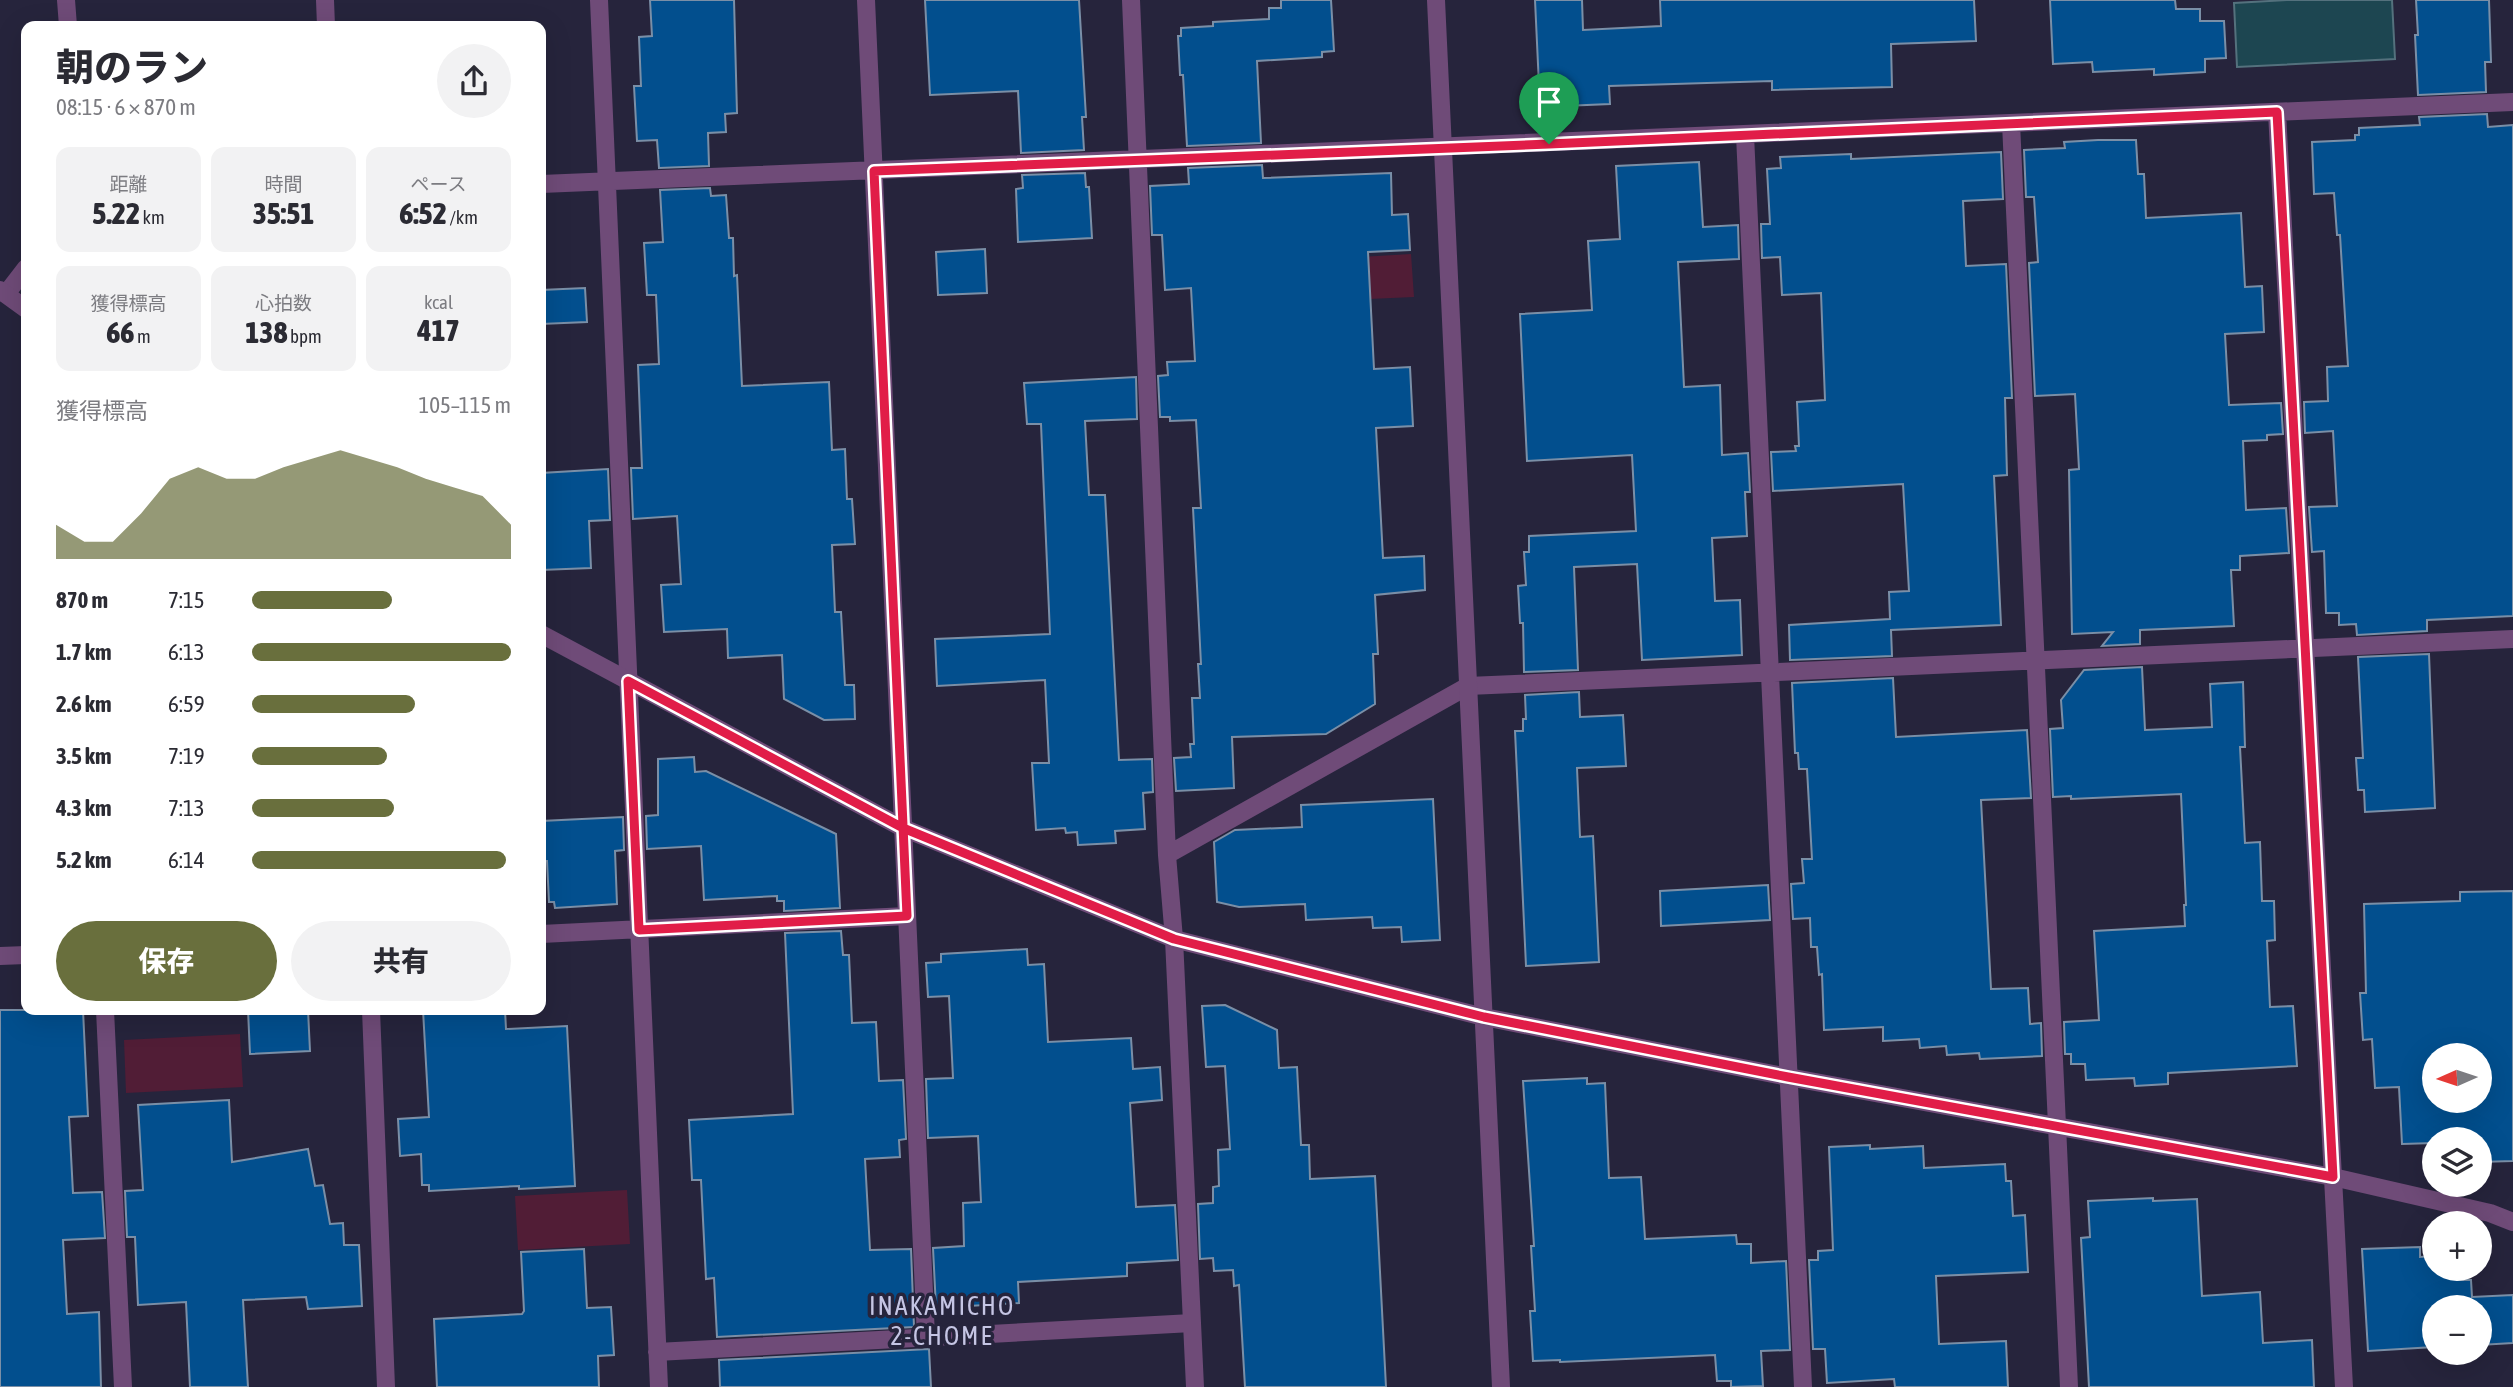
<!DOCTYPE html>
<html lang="ja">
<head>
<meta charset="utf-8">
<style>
	:root { --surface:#fff; --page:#f2f2f3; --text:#2b2b33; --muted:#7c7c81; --accent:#696f3d }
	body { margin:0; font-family:"Asap Condensed","Noto Sans JP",sans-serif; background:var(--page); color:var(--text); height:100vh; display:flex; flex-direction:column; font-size:26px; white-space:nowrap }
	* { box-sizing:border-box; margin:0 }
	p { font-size:23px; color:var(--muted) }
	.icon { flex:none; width:38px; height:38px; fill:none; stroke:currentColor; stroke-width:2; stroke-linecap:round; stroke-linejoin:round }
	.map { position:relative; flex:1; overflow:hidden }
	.panel { position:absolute; left:21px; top:21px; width:525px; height:994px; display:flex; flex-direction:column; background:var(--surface); border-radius:14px; box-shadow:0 7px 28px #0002 }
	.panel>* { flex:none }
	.needle { width:46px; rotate:267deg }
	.controls { position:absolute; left:2422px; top:1043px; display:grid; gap:14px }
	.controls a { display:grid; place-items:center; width:70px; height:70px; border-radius:50%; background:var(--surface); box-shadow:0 7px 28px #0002; font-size:35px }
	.pin { position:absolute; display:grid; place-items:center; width:60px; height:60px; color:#fff; margin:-72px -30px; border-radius:50% 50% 50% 0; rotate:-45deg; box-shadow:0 0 7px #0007 }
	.pin .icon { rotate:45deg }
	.round { display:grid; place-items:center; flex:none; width:74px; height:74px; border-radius:37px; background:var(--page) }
	.headline { display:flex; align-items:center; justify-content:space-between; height:119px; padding:0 35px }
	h1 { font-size:38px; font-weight:800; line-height:52px }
	.metrics { display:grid; grid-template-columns:repeat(3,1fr); gap:10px; height:119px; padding:7px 35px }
	.metrics div { display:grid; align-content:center; border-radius:14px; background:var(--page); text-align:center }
	.metrics b { font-size:30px; font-weight:800 }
	.metrics small { font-size:19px; font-weight:400 }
	.metrics p { font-size:19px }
	.chart { height:196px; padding:14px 35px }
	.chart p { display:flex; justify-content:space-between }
	.chart svg { width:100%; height:126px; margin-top:7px; fill:var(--accent); opacity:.7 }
	.button { display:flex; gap:14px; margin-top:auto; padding:14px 35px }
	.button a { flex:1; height:80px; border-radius:42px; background:var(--accent); color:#fff; font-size:28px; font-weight:800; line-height:80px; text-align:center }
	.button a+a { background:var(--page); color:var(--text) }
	ul { padding:0 35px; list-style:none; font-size:23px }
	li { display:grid; grid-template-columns:112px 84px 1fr; align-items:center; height:52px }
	li i { height:18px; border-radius:9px; background:var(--accent) }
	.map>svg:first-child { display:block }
	.green { fill:#511d36 }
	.water { fill:#1d4651; stroke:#54717d; stroke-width:2 }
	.building { fill:#024f8e; stroke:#7a8fa7; stroke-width:2; fill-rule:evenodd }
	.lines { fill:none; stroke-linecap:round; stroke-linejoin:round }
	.minor { stroke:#6f4b78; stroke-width:18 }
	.tertiary { stroke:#6f4b78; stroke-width:18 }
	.route-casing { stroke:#fff; stroke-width:14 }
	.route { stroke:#e11d48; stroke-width:9 }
	.labels { text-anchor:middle; stroke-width:7; stroke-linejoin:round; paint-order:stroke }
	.neighbourhood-label { font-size:26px; letter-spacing:2px; fill:#c5c5e4; stroke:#26243c }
</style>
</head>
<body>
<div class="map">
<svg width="2513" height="1387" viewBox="0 0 2513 1387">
	<rect width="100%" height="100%" fill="#26243c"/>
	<path class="green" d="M1411,254L1414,297L1279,303L1276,262Z
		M240,1034L243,1087L126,1093L124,1040Z
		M627,1190L630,1244L518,1250L515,1196Z"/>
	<path class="water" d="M2287,0H2392L2395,59L2237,67L2234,3Z"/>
	<path class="building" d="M650,0H734L737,113L725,114L726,132L708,133L709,166L659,168L657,140L637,141L634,86H641L639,37L652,36Z
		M925,0H1079L1086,117H1082L1084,150L1021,153L1018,91L930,95Z
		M1281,0H1331L1334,51L1322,52V57L1257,61L1261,143L1187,146L1183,75H1180L1178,36H1181V28L1213,26V22L1269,19V8H1281Z
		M1535,0H1582L1583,30L1661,26L1660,0H1974L1976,41L1891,44L1892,87L1772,90V81L1609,86L1610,104L1540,107Z
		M2050,0H2175L2176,9H2200V21H2224L2226,58L2205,59V72L2154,75V69L2093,72L2092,62L2053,64Z
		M2416,0H2489L2491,62H2485L2486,92L2418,95L2415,35H2418Z
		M2487,114L2488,127L2513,125V616L2427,620V631L2357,635L2356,624L2339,625V613H2326L2324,551L2312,552L2309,507L2337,506L2333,431L2305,433L2304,402L2328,401L2327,367L2348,366L2340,235H2337L2334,193L2314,194L2312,142L2355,140V135H2359V128L2420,125L2419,117Z
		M2098,140H2136L2138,174H2144L2146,218L2241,213L2245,287L2262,286L2264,332L2225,334L2229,405L2281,403L2283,434L2267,435V440L2243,441L2246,510L2286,508L2289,553L2240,556V570H2231L2234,626L2140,630V644L2102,646L2113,632L2072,634L2069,470L2079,469L2075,394L2035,396L2029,263L2038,262L2034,197H2026L2024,150L2065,148L2064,142Z
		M2001,152L2003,199L1963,201L1966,266L2006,264L2012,398H2005L2007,475L1994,476L2001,625L1891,630L1892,656L1790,660L1789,625L1890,619L1889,592L1909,591L1903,484L1773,491L1771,452L1796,451L1795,446H1799L1797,402L1825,400L1821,293L1782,295L1780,257L1762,258L1761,224H1770L1767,169L1781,168L1780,157L1851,154V159Z
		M1699,162L1703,227L1738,225L1739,259L1678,262L1684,387L1720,385L1722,455L1748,453L1750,492H1745L1747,536L1712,538L1715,601L1740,600L1742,655L1642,660L1637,564L1574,567L1578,670L1524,672L1523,623H1520L1518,586L1526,585L1524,552H1529V536L1636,531L1632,455L1527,461L1520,314L1592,310L1588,241L1620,239L1616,166Z
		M1262,165L1263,178L1391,173L1392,215L1408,214L1410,250L1368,252L1374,369L1410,367L1413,426L1376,428L1383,558L1424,556L1425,590L1375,595L1378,654H1373L1375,704L1326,734L1232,737L1234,788L1176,791L1174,758L1191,757L1190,744H1194L1192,698H1200L1198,664H1201L1193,508H1201L1196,420L1170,421V417H1160L1158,376L1168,375L1167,362L1195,361L1191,288L1165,290L1162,235H1152L1150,186L1189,184L1188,168Z
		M1085,173L1086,187H1089L1092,238L1018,242L1016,189L1023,188L1022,175Z
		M710,188L711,196L726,195L729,238H733L734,276L737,275L742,386L829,382L832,450L845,449L847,499H852L855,544L832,545L835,612H841L845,685H854L855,719L824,720L784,699L782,655L728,658L727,629L664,632L661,585L681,584L677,516L633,519L631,468H642L638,365L659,364L656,295H647L644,243L663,242L660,190Z
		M985,249L987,293L938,295L936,252Z
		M585,288L587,322L541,324V290Z
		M1136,377L1137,419L1085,421L1089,495H1105L1119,760L1152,759L1153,792L1143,793L1145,829L1115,831L1116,843L1078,845L1077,832L1066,833L1065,828L1036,830L1032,763H1049L1045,680L937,686L935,639L1050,634L1041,424H1027L1024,383Z
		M608,469L610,520L589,521L591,568L541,570V473Z
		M2429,654L2435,808L2365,812L2364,790H2358L2356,758H2363L2358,657Z
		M2142,667L2145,730L2212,727L2210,684L2243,682L2245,747H2240L2245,843L2260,842L2262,901H2274L2275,940L2267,941L2270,1007L2293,1006L2297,1066L2168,1073V1084L2135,1086L2134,1078L2086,1080L2085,1064H2071V1054H2065L2064,1022L2099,1020L2094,931L2185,926L2184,905H2186L2181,794L2071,799V796L2053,797L2050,729L2063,728L2061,700L2084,670Z
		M1893,678L1896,737L2027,730L2031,798L1981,800L1991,989L2028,988L2030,1024L2041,1023L2042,1056L1980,1059L1979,1053L1947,1055L1946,1046L1920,1048L1919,1039L1883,1041V1027L1824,1030L1822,974L1819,975L1817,947H1811L1810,918L1793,919L1791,884L1804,883L1802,859H1812L1807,769H1799L1798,753H1795L1792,683Z
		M1579,692L1580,717L1623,715L1626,766L1577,768L1580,837L1593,836L1599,962L1526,966L1515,731H1523V719H1526L1525,695Z
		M694,757L695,772L706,771L836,834L840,908L784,911V901H777V896L704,900L701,846L647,849L646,816L658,815V759Z
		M1433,799L1440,940L1402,942L1401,927L1373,928L1372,917L1306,920L1305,904L1239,907L1217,902L1214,842L1235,830L1302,827L1301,805Z
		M623,817L624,850L615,851L617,904L555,908L554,902H549L547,861H542L541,821Z
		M1768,885L1770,920L1661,926L1660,891Z
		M2513,891V1161L2480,1162V1139H2434V1143L2402,1144L2399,1087L2375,1088L2372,1039L2363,1040L2360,993H2366L2364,904L2460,901V892ZM2434,1055H2480V1101H2434Z
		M841,931L843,955H849L852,1023L876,1022L879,1081L903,1080L906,1139L899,1140L900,1157L865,1159L870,1250L911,1249L914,1327L717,1337L714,1278L706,1279L701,1180H692L689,1120L793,1114L785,933Z
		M1027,949L1028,965L1044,964L1048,1042L1131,1038L1133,1069L1160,1067L1162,1100L1130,1103L1136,1207L1175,1205L1178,1260L1127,1263V1276L1018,1282L1019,1303L936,1308L933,1248L964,1246L963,1203L981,1202L978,1136L928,1138L926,1079L953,1078L949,996L928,997L926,963L941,962V954Z
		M1225,1005L1277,1030L1279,1068L1297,1067L1301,1145H1309L1310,1179L1375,1176L1386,1387H1245L1239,1285L1234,1286L1233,1270L1214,1271L1213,1258L1200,1259L1198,1204L1213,1203V1187L1219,1186L1218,1150L1230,1149L1225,1066L1206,1067L1202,1006Z
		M0,1010H83L88,1116L69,1117L73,1193L102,1192L105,1238L63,1240L67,1314L99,1312L101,1387H0Z
		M248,1010H308L310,1051L250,1054Z
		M423,1010H505L506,1029L567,1026L575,1186L519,1189V1186L429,1191V1185H422L421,1154L400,1156L398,1119L429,1117Z
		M1587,1078V1084L1605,1083L1609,1178L1641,1177L1645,1239L1736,1235L1737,1244H1751V1263L1786,1261L1790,1350L1761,1351L1763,1386L1731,1387V1381H1717L1715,1355L1560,1362V1360L1533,1361L1530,1311H1535L1531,1246H1534L1523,1081Z
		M229,1100L232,1162L308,1149L315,1186L323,1185L330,1224L343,1223L344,1245H359L362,1306L308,1309L306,1297L243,1300L248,1387H190L186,1302L138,1305L135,1237H127L125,1191L143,1190L138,1105Z
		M1870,1145V1149L1923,1146L1924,1168L2005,1164L2006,1181H2011L2013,1216L2025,1215L2028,1272L1936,1276L1939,1344L2006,1341L2008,1387H1895L1894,1379L1827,1383L1825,1349H1813L1809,1260H1818V1251L1833,1250L1829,1147Z
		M2153,1198V1201L2197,1199L2202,1296L2260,1292L2263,1343L2312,1340L2314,1387H2089L2081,1238L2090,1237L2088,1201Z
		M2420,1247V1257L2434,1256V1269H2457V1280H2471L2472,1297L2513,1295V1343L2480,1345V1307H2434V1347L2368,1351L2362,1249Z
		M584,1249L587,1308L611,1307L614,1355L598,1356L599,1387H437L434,1319L522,1314L524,1311L521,1252Z
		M929,1349L931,1387H720L719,1360Z"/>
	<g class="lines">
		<path class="minor" d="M66,0L68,26
			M325,0L326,26
			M599,0L659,1387
			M866,0L926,1337
			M1131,0L1167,855L1174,939L1195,1387
			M2277,112L2344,1387
			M2011,123L2069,1387
			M1745,135L1803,1387
			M541,184L2513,102
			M6,294L26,268
			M1167,855L1468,686L2513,639
			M541,934L907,916
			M0,956L26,955
			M105,1010L123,1387
			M371,1010L386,1387
			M657,1352L1192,1323"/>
		<path class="tertiary" d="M1436,0L1501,1387
			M0,290L26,309
			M541,634L903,828L1174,939L1484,1017L1788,1077L2333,1177L2490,1213L2513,1222"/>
	</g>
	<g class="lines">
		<defs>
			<path id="route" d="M1549,144L874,171C884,419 896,667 907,916L639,930L628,681L903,828L1174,939L1484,1017L1788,1077L2333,1177L2277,112L1549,144"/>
		</defs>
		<use href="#route" class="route-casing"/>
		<use href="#route" class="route"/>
	</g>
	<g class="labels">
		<g class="neighbourhood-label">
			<text x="942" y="1315">INAKAMICHO<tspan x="942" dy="30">2-CHOME</tspan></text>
		</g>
	</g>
</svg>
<div class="controls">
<a><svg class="needle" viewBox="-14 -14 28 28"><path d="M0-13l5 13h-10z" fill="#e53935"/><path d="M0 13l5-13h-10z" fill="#7c7c81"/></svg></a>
<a><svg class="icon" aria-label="layers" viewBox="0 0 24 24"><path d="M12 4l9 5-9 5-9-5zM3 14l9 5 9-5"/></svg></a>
<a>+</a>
<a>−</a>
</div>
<div class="pin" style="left:1549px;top:144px;background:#1e9e55"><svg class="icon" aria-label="arrive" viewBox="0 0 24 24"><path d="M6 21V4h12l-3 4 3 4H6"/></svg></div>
<section class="panel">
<div class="headline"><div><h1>朝のラン</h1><p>08:15 · 6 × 870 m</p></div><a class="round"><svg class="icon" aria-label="share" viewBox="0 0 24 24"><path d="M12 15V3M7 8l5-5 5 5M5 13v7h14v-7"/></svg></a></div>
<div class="metrics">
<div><p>距離</p><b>5.22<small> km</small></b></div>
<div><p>時間</p><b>35:51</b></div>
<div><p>ペース</p><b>6:52<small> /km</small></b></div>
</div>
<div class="metrics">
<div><p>獲得標高</p><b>66<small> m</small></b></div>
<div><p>心拍数</p><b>138<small> bpm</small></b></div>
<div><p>kcal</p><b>417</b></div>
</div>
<div class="chart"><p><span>獲得標高</span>105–115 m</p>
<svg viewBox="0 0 160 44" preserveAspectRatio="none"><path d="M0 44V32L10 38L20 38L30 28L40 16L50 12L60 16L70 16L80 12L90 9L100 6L110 9L120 12L130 16L140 19L150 22L160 32V44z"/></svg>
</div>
<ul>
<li><b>870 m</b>7:15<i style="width:54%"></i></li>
<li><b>1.7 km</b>6:13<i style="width:100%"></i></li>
<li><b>2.6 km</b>6:59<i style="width:63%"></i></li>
<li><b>3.5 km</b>7:19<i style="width:52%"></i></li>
<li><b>4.3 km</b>7:13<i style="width:55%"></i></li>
<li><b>5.2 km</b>6:14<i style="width:98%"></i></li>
</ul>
<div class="button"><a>保存</a><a>共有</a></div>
</section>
</div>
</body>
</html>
